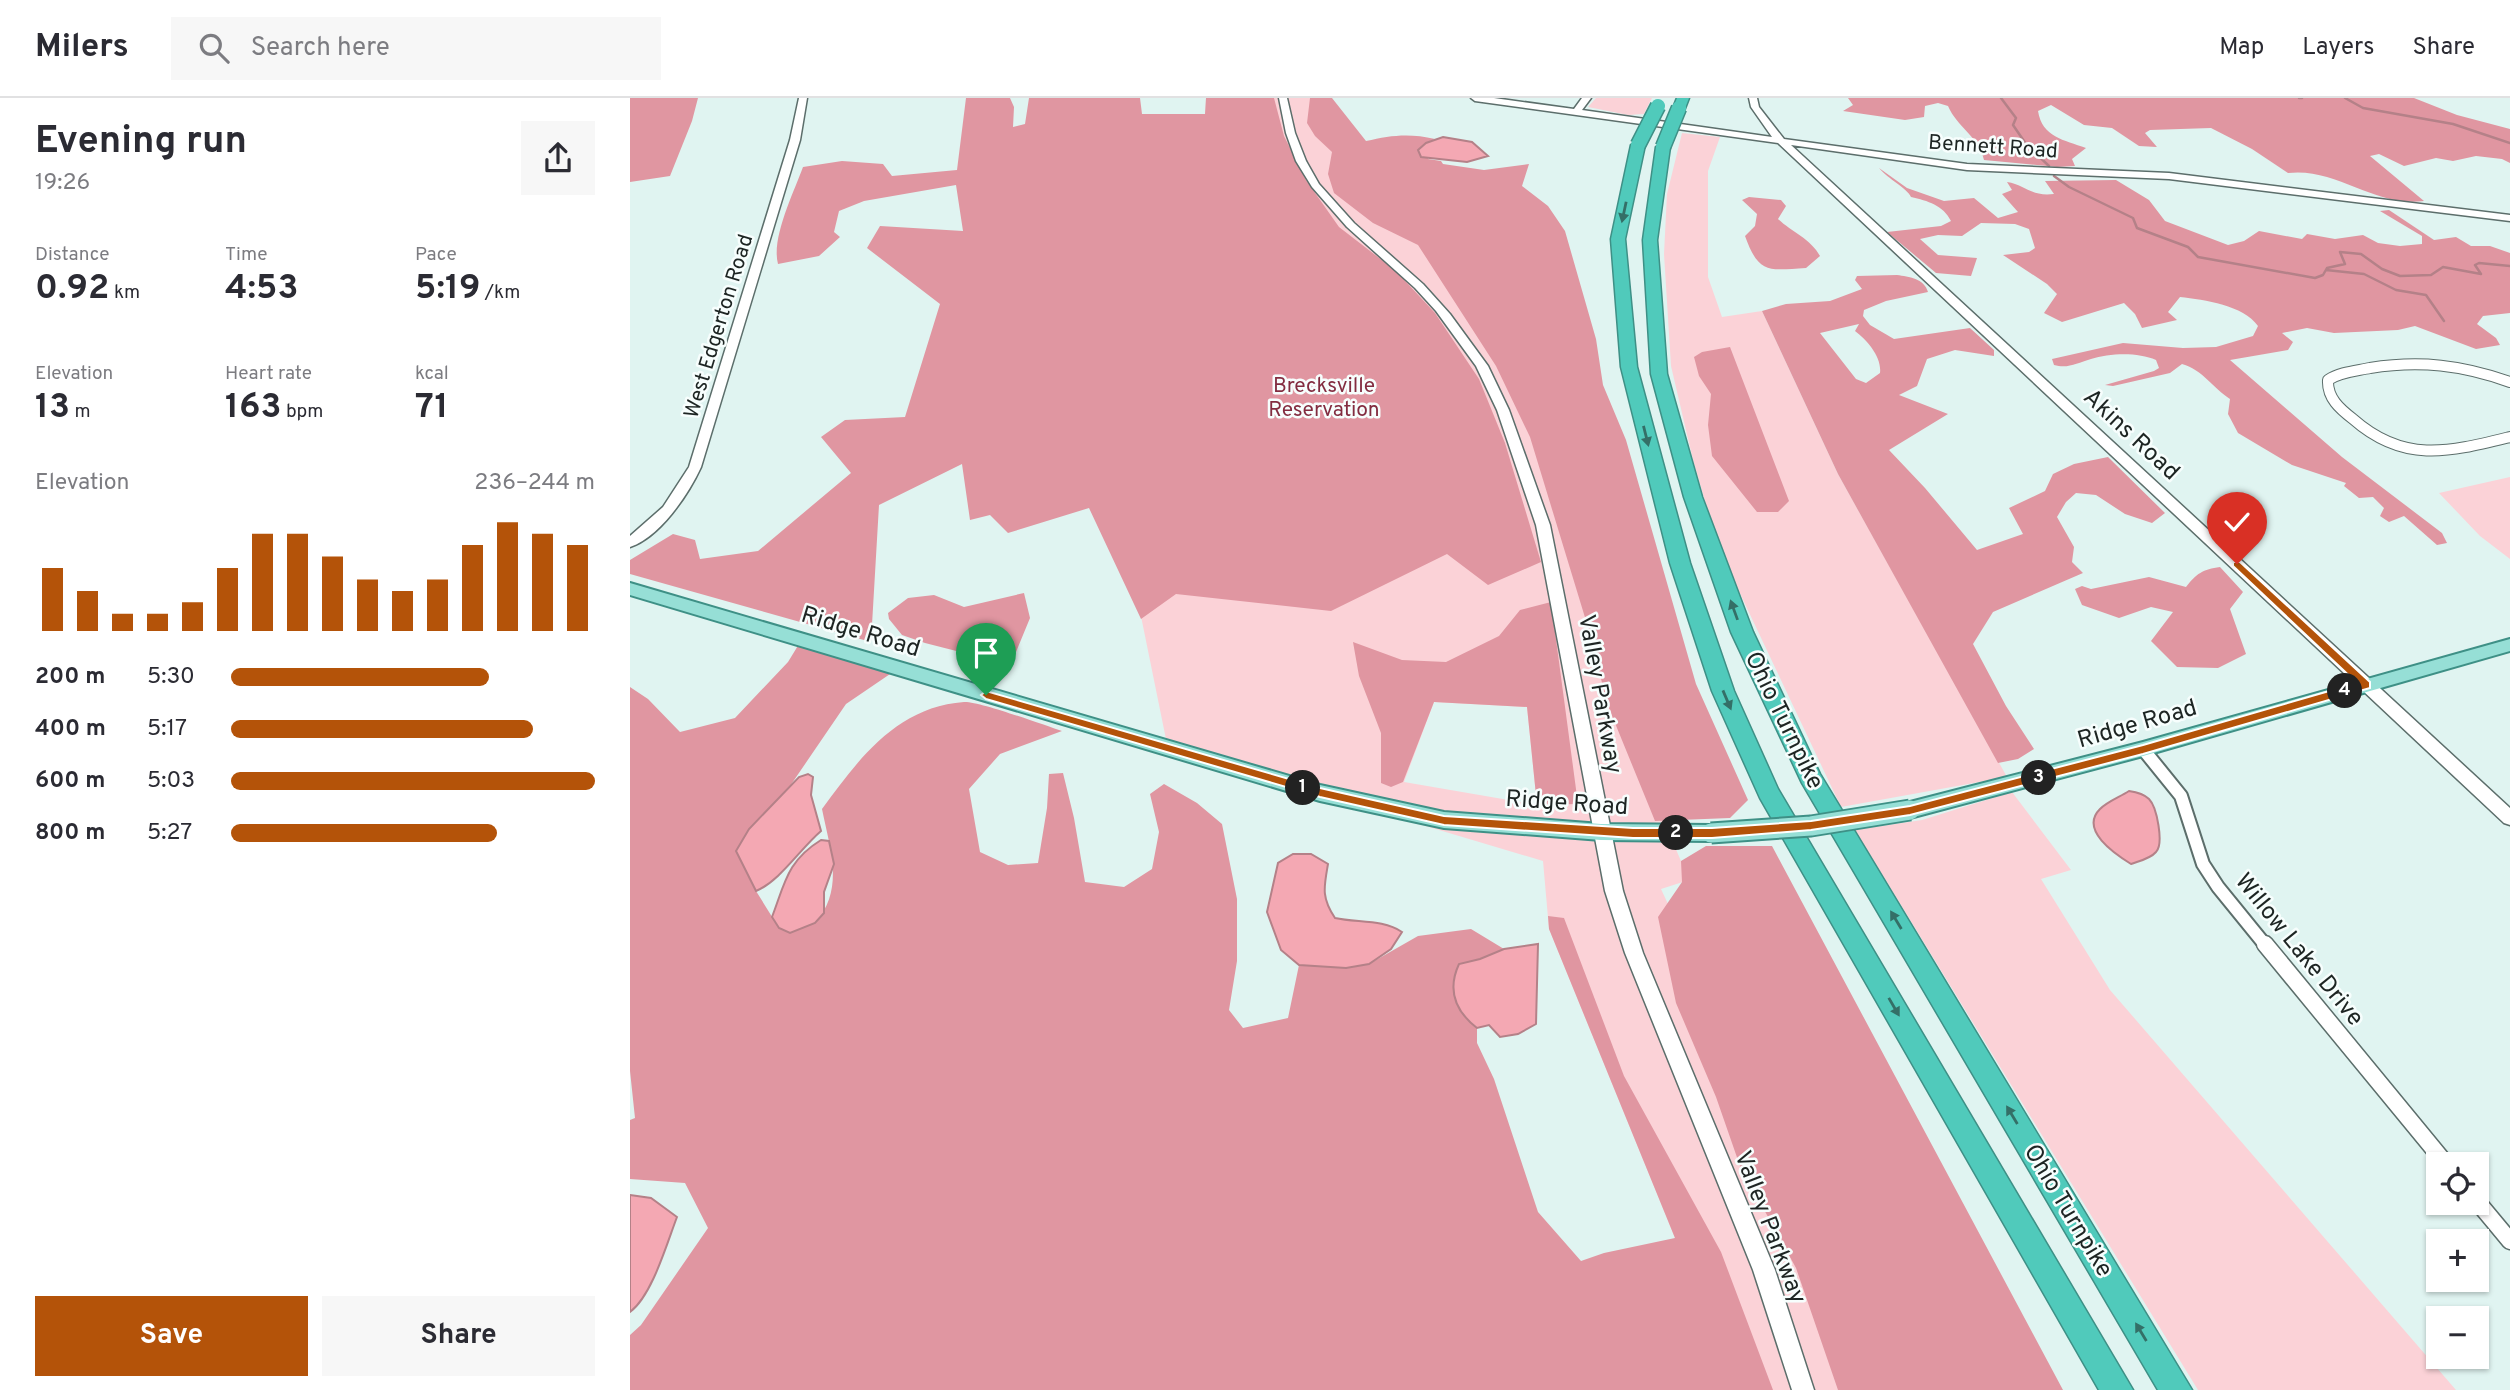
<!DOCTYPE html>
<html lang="en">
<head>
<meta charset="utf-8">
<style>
	:root { --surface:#fff; --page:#f7f7f7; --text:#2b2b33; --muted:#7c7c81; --line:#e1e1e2; --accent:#b45309 }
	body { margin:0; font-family:Overpass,sans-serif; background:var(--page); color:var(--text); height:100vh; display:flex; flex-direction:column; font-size:26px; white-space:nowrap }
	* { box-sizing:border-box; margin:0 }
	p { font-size:23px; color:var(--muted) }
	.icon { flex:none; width:38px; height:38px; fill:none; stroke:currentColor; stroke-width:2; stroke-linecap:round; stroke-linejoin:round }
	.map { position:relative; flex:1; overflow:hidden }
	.drawer { display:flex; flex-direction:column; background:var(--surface); width:630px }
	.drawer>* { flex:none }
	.buttons { position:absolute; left:1796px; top:1054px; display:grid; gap:14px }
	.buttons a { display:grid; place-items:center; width:63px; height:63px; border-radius:0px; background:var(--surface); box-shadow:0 2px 5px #0004; font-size:35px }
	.pin { position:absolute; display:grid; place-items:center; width:60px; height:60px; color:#fff; margin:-72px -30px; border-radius:50% 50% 50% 0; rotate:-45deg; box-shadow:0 0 7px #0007 }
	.pin .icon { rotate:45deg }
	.km { position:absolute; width:35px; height:35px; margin:-18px; border-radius:50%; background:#222; color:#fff; font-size:19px; line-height:35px; text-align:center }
	.round { display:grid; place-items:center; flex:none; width:74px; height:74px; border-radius:0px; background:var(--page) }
	.head { display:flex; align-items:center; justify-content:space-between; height:119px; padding:0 35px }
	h1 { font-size:38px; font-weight:700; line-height:52px }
	.metrics { display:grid; grid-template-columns:repeat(3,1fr); gap:10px; height:119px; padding:7px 35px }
	.metrics div { display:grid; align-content:center }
	.metrics b { font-size:35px; font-weight:700 }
	.metrics small { font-size:19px; font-weight:400 }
	.metrics p { font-size:19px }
	.chart { height:196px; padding:14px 35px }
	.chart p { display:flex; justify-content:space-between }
	.chart svg { width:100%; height:126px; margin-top:7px; stroke:var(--accent); stroke-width:6 }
	.cta { display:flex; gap:14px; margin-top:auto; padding:14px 35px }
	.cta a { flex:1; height:80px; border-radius:0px; background:var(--accent); color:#fff; font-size:28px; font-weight:700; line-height:80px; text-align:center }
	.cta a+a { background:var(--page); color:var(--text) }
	ul { padding:0 35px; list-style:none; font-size:23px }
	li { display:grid; grid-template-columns:112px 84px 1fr; align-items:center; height:52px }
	li i { height:18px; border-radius:9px; background:var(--accent) }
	header { display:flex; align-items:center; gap:42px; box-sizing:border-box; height:98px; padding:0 35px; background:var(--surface); border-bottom:2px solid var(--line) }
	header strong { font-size:33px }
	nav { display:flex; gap:38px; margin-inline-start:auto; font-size:24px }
	.search { width:490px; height:63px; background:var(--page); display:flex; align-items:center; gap:18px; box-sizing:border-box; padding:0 24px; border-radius:0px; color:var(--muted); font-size:26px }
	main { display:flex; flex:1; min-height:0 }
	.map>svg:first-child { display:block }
	.green { fill:#fbd2d7; fill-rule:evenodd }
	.forest { fill:#e096a1; fill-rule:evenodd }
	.water { fill:#f4a8b3; stroke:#b48188; stroke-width:2 }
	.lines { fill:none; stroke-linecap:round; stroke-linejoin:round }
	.stream { stroke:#b48188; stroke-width:2.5 }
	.minor-far2-casing { stroke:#5c6e6b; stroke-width:12 }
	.minor-far1-casing { stroke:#5c6e6b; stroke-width:16 }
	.minor-casing { stroke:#5c6e6b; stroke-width:19 }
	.tertiary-casing { stroke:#5c6e6b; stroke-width:3 }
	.primary-casing { stroke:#3e9086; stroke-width:4 }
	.motorway-casing { stroke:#3e9086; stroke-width:3 }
	.minor-far2 { stroke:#fff; stroke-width:10 }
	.minor-far1 { stroke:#fff; stroke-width:12 }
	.minor { stroke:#fff; stroke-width:16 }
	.tertiary { fill:#fff; fill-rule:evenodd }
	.primary { fill:#96dfd6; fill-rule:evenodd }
	.motorway { fill:#50cabb; fill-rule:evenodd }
	.primary-bridge-casing { stroke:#3e9086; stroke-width:23; stroke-linecap:butt }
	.motorway-bridge-casing { stroke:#3e9086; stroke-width:17; stroke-linecap:butt }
	.primary-bridge { stroke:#96dfd6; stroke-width:19 }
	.motorway-bridge { stroke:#50cabb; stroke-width:14 }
	.oneway { fill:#346f67 }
	.route { fill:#b45309; stroke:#fff; stroke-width:2 }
	.labels { text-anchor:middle; stroke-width:5; stroke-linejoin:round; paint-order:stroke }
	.far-street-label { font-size:21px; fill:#1d2523; stroke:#f7fefd }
	.far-park-label { font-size:21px; fill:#832c40; stroke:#f7fefd }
	.street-label { font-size:24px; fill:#1d2523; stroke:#f7fefd }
</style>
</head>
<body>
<header>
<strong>Milers</strong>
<div class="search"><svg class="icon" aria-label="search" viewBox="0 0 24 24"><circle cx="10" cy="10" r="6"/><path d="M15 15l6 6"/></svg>Search here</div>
<nav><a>Map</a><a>Layers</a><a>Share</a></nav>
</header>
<main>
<section class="drawer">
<div class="head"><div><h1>Evening run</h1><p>19:26</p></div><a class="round"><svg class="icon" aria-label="share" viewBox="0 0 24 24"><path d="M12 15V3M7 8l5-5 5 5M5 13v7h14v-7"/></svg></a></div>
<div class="metrics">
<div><p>Distance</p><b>0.92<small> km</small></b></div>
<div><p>Time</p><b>4:53</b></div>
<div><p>Pace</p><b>5:19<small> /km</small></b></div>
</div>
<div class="metrics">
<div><p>Elevation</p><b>13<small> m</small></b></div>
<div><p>Heart rate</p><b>163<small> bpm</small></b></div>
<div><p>kcal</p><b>71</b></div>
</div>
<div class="chart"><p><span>Elevation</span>236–244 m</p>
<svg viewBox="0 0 160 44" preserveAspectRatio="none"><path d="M5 44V22M15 44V30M25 44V38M35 44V38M45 44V34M55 44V22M65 44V10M75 44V10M85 44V18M95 44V26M105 44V30M115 44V26M125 44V14M135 44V6M145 44V10M155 44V14"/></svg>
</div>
<ul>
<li><b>200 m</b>5:30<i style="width:71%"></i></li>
<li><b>400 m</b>5:17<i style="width:83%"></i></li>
<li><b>600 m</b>5:03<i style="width:100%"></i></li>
<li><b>800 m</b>5:27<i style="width:73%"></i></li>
</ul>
<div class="cta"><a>Save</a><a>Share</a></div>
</section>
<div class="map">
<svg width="1880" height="1292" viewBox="0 0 1880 1292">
	<rect width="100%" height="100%" fill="#e0f4f1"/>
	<path class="green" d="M576,0H698L722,48L858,95L1020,690L1059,782L1031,791L1264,1292H1059L1045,1140L919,831L913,763L538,651L476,346L574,95ZM804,604L897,609L907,707L774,684Z
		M966,0H1022L1014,16L998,17L958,9Z
		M1052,35L1090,39L1078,73V179L1092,219L1132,213L1208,376L1377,679L1211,709L1089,451L1063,362L1041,268L1034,156L1037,96Z
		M1880,379V461L1850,438L1809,395Z
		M1382,694L1441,772L1411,781L1480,892L1826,1292H1568L1225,732L1292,722Z"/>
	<path class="forest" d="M0,0H68L62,23L40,78L0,84Z
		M336,0H380L384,9L383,29L395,26L399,0H510L512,16H575L576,0H644L654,38L676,82L709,129L766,173L805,215L849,281L875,345L911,464L858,487L817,456L701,513L546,496L511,521L459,410L378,435L360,417L340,422L332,366L249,407L241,544L0,476V462L43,436L65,442L70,461L128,453L221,375L191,339L215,322L275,319L310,206L237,150L250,128L333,133L326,87L234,103L209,113L204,134L210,139L189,158L148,166C141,140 164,94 173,69L212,63L253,66L262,78L327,72Z
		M680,0H702L736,43C761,37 780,35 805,41L796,45L798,61L811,63L813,66L854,72L899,66L892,88L918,108L935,133L966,241L973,287L996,342L1066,586L1118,702L1100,720L1025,723L976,603L964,549L900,339L866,268L788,147L743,125L704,95L698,76L702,54L685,38L677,25Z
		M1218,0H1784L1827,17L1880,31V65L1872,61L1846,58L1823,63L1806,60L1774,68L1749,56L1740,58L1794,103C1746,110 1706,69 1658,75L1622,51L1581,30L1520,32L1515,35L1527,49L1509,48L1482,30L1454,27L1421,7L1408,13C1412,39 1434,42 1456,50L1442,61L1445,68L1427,69L1354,62C1349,39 1327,29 1318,8L1308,5L1295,8L1294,19L1275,22L1213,13L1223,7Z
		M1249,70L1277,90L1314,103L1344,100L1368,120L1388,114L1372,96L1382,92L1377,84C1396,87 1401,99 1424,96L1415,83L1486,82L1519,102L1535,123L1598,147L1614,143L1629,133L1672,141L1677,136L1705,141L1733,137L1748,145L1770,148L1792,146V138L1750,113L1759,112L1804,142L1826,139L1841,148H1860L1880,155V215L1853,218L1847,226L1866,240L1870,247L1846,251L1785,228L1768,232L1704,235L1677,230L1652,235L1663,244L1658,252L1600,262L1712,359L1812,435L1817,445L1807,447L1774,418L1759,424L1750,418L1754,410L1743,399L1729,400L1714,388L1716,385L1662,367L1608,335L1598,316L1600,301C1583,290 1573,272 1552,266L1540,275L1483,288L1475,287L1524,273L1529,270L1526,262C1508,254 1480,255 1461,261C1447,265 1438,271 1424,267L1422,261L1493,245L1553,250L1586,249L1623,238L1628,228C1613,207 1575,202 1550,199L1538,214L1547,222L1512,230L1505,216L1494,205L1432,224L1414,215L1427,196L1417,186L1373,157L1399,154L1405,150L1399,131L1385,126L1351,125L1332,138L1308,137L1290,141L1308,157L1347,160L1341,178L1306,175L1257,134L1311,128L1321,123C1313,107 1298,103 1281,99C1277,90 1258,81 1249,70Z
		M1119,99L1151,102L1156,108L1148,121C1162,134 1181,141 1190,158L1176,170C1139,172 1129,177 1115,138L1125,128L1127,116L1112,102Z
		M1267,177C1279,179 1294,180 1298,194L1256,203L1234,212L1233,218L1240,227L1264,241L1340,230L1364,252V258L1325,252L1297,261L1287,288L1269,297L1318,316L1259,352L1295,390L1347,452L1393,436L1379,410L1415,393L1423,376L1444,366L1478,359L1535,415L1522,425L1495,416L1466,397L1446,395L1436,404L1427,419L1444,449L1442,464L1453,475L1363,514L1343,546L1376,608L1404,651L1388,661L1368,665L1208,376L1132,213L1156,206L1200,203L1232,191L1225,182L1227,178ZM1229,226L1225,233C1237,242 1252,259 1250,275L1236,285L1226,281L1190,235Z
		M1100,249L1159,403L1148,414H1127L1082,358L1078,327L1081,296L1069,278L1064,259L1072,254Z
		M1590,469L1613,494L1600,511L1616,556L1588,570L1547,569L1521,543L1543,514L1521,509L1489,520L1452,507L1445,491L1452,488L1461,491L1519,479L1556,489C1566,476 1573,471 1590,469Z
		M394,495L400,520L386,554L342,557L295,545L272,537L259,521L258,515L278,500L304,497L334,509Z
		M921,504L948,706L907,707L897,609L804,604L773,684L761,689L751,685V635L729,578L723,544L772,562L816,564L869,538L890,512Z
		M169,546L263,574L216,606L158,691L119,731L114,764L126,793L149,830L185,825C215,791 200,751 192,711C228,662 266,609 334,604C349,603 413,627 432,633L370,656L339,691L350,754L378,767L408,765L417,710L419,676L433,675L444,720L455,784L494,789L522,771L529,734L520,696L534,686L567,705L592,726L607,801V863L599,912L613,930L658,920L669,867L716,870L739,866L788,838L841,831L874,851L850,861L829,866L830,912L847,930V945L864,981L908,1114L951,1163L974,1155L1045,1140L919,831L918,818L934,820L994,978L1091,1154L1143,1292H0V1237L11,1227L78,1130L55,1085L0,1081V1022L5,1020L0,973V589L18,601L50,634L105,620L158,564Z
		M1076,748H1142L1433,1292H1208L1166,1170L1110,1068L1086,999L1046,905L1028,819L1052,784L1051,763Z"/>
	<path class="water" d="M813,39L842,44L858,58L837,64L791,59L788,52L796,45Z
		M178,676L183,679L181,697L191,733C170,751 150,783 126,793L106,753L119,731L169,679Z
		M1499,693C1506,694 1514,696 1519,701C1527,709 1534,746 1526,754C1520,761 1509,763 1501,766C1485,756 1449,732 1470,711C1478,703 1490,699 1499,693Z
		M191,742L199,743L204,766L194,794V815L185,825L160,835L149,830L142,819C155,785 157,763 191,742Z
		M663,756H681L698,766C694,789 691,799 705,820C727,825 753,821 772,834L761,851L739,866L716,870L669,867L651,852L637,814L648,765Z
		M908,846L906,926L888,936L870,939L859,927L847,930C825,913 817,892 829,866L850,861L874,851Z
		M0,1097L21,1100L47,1119C37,1145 22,1198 0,1214Z"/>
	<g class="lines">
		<path class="stream" d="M1371,0L1386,20L1383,27L1396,46L1419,68
			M1669,0H1672
			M1715,0L1733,10L1823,26L1880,45
			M1424,78L1439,89L1503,120L1507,130L1558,149L1568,159L1685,180L1693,177L1697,170L1715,166L1710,154L1731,156L1752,171L1770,178L1801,177L1813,169L1851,176L1845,167L1849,165L1880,168
			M1696,172L1734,176L1766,192L1796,197L1814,223"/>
		<defs>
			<path id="minor-far2" d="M1880,284C1832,267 1790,262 1740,270C1726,273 1710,274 1698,282C1697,300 1710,311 1723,321C1774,366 1819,354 1880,339"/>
			<path id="minor-far1" d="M1513,651L1551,698L1573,766L1588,789L1636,848"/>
			<path id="minor" d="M1635,846L1816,1066
				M1846,1102L1880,1143"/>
			<path id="tertiary" d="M169,0H177L170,42L71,369C58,397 30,439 0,449V438L33,409L59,369L160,42Z
				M649,0H657L665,35L676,63L689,86L724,125L793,186L820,216L858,268L879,312L920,427L993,793L1013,855L1145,1172L1184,1292H1162L1123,1172L995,855L975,793L906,427L867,312L846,268L806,213L785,190L717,129L682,89L666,63L656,35Z
				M841,0H864L944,11L952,0H961L952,12L1142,39L1121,9L1119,0H1127L1129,9L1154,41L1337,66L1539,75L1880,117V123L1539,81L1337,72L1161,47L1880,710V727L1874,725L1148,45L845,3Z"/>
			<path id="primary" d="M0,485L690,687L814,714L971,726L1081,727L1088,729L1091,735L1088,741L1081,743L971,742L814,730L690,703L0,497Z
				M1880,541V553L1513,658L1280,720L1273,718L1270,712L1273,706L1280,704L1513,644Z"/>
			<path id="motorway" d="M1047,0H1059L1054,13H1044L1043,10Z
				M1008,43L1015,47L995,141L1007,269L1060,465L1104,593L1148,691L1503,1292H1469L1130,700L1082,593L1040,465L991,269L981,141L1001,47Z
				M1033,45L1040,49L1027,142L1037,276L1072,399L1123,534L1190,676L1562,1292H1528L1172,685L1101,534L1054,399L1021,276L1013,142L1026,49Z"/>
		</defs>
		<use href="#minor-far2" class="minor-far2-casing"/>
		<use href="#minor-far1" class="minor-far1-casing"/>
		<use href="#minor" class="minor-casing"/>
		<use href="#tertiary" class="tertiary-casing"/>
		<use href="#primary" class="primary-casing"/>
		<use href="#motorway" class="motorway-casing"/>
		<use href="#minor-far2" class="minor-far2"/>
		<use href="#minor-far1" class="minor-far1"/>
		<use href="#minor" class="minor"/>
		<use href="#tertiary" class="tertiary"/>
		<use href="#primary" class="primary"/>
		<use href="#motorway" class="motorway"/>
		<defs>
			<path id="primary-bridge" d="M1081,735L1181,728L1280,712"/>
			<path id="motorway-bridge" d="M1008,47L1028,8
				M1033,49L1049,10"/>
		</defs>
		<use href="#primary-bridge" class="primary-bridge-casing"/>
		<use href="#motorway-bridge" class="motorway-bridge-casing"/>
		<use href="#primary-bridge" class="primary-bridge"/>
		<use href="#motorway-bridge" class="motorway-bridge"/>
	</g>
	<defs><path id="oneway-solid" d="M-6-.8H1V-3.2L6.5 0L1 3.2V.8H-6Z" transform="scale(1.75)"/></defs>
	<g class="oneway">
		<use href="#oneway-solid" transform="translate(994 114) rotate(102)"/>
		<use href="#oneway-solid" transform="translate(1016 338) rotate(76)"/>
		<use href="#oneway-solid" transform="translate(1104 512) rotate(-110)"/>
		<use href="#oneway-solid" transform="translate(1097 602) rotate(67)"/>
		<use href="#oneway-solid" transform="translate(1266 822) rotate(-121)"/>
		<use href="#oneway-solid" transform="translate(1264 909) rotate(60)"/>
		<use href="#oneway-solid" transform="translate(1382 1017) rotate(-121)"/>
		<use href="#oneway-solid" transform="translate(1511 1234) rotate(-121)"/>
	</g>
	<path class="route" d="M1603,464H1610L1740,584V590L1513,656L1280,717L1181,732L1082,740H1003L814,727L690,699L356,601L351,597L356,593L690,690L814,718L1003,730H1082L1181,723L1280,708L1513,647L1727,585L1603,468Z"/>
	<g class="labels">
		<g class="far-street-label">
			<text transform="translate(1363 48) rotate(4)" y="7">Bennett Road</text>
			<text transform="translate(88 228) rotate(-73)" y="7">West Edgerton Road</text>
		</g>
		<g class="far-park-label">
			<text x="694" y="294">Brecksville<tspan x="694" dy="24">Reservation</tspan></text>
		</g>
		<g class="street-label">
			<text transform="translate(1502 336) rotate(43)" y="8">Akins Road</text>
			<text transform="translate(231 533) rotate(17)" y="8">Ridge Road</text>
			<text transform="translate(971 596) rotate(80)" y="8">Valley Parkway</text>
			<text transform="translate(1155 622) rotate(64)" y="8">Ohio Turnpike</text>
			<text transform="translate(1507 625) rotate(-16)" y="8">Ridge Road</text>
			<text transform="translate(937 704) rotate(4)" y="8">Ridge Road</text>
			<text transform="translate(1670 851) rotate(51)" y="8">Willow Lake Drive</text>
			<text transform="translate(1439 1112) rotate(59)" y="8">Ohio Turnpike</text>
			<text transform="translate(1141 1129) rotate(69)" y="8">Valley Parkway</text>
		</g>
	</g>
</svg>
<div class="buttons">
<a><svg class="icon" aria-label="locate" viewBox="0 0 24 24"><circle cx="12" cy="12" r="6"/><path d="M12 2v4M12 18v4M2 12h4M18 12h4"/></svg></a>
<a>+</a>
<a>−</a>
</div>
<div class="pin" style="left:356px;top:597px;background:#1e9e55"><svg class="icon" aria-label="arrive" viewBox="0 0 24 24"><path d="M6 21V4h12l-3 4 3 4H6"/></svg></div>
<div class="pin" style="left:1607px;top:466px;background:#d93025"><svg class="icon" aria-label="check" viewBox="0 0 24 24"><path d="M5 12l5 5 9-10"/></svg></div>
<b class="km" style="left:673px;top:690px">1</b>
<b class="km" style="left:1046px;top:735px">2</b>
<b class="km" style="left:1409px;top:680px">3</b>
<b class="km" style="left:1715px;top:593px">4</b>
</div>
</main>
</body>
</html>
